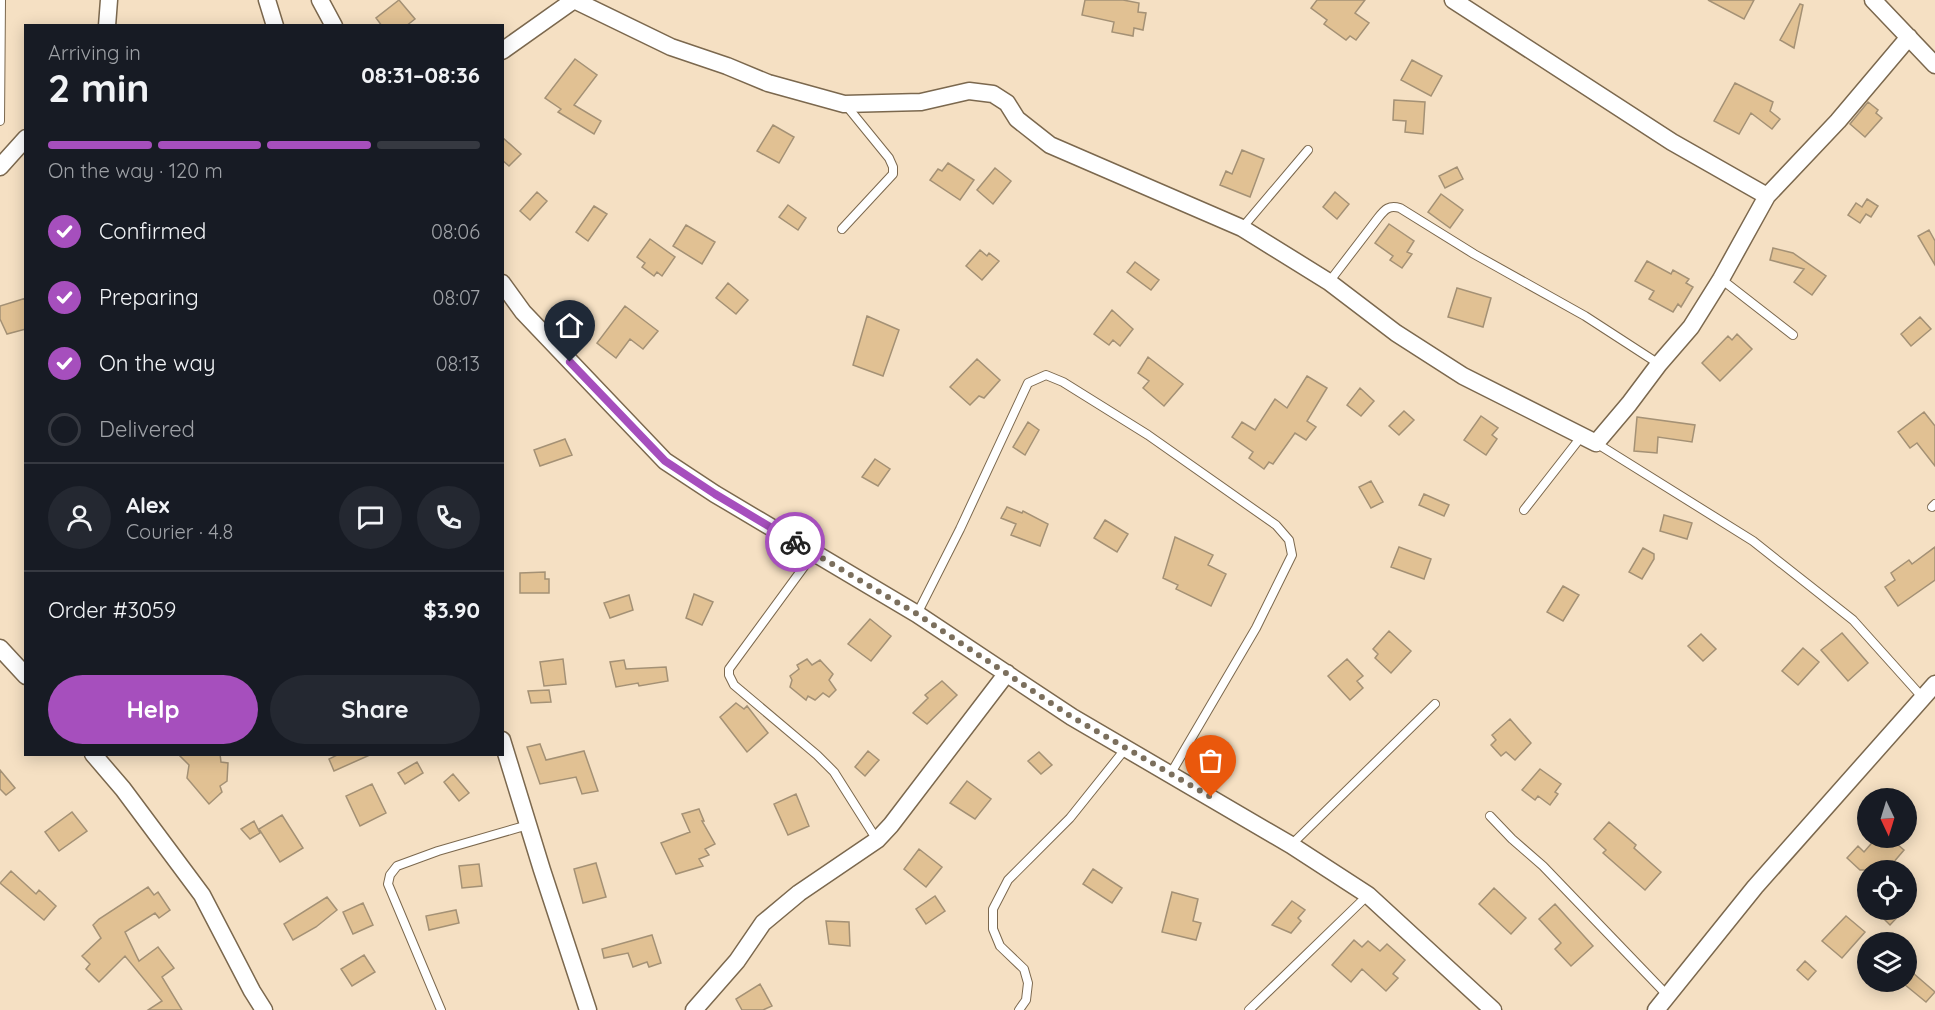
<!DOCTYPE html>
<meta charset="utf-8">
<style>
body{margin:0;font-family:Quicksand,sans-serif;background:#242831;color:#f1f3f6;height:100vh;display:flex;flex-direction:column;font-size:22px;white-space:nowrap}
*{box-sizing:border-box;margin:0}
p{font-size:20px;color:#9ea1a6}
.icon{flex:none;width:33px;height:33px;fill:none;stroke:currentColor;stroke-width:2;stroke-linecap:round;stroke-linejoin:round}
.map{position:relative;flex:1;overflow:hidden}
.panel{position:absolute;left:24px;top:24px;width:480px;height:732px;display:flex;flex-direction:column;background:#171b24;border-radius:0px;box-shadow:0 3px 15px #0003}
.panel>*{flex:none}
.needle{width:39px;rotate:176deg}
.tools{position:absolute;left:1857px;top:788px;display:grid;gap:12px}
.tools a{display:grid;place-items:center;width:60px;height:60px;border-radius:50%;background:#171b24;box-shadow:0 3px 15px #0003;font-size:30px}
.pin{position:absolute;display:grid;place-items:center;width:51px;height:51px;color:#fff;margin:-62px -26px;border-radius:50% 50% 50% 0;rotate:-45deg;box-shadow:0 0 6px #0007}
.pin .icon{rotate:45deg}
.courier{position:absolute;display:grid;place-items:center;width:60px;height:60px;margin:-30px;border:4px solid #a64fbd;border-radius:50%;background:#fff;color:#222;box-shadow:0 2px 8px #0007}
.summary em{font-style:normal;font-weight:700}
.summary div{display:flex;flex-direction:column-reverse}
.summary{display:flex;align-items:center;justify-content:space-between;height:102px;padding:0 24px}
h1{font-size:39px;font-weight:700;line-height:45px}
.bar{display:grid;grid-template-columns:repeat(4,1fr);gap:9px 6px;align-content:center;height:72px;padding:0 24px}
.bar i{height:8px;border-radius:4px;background:#363941}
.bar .current{background:#a64fbd}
.bar p{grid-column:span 4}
.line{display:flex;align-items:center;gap:15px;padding:0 24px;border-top:2px solid #363941}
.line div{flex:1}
.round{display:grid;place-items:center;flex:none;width:63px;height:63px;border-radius:32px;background:#242831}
ol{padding:0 24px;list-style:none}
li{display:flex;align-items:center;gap:18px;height:66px}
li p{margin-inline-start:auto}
li .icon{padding:6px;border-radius:50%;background:#a64fbd;color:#fff;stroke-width:4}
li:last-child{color:#9ea1a6}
li i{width:33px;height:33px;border:3px solid #363941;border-radius:50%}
.button{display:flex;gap:12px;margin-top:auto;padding:12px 24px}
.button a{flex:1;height:69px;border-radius:36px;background:#a64fbd;color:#fff;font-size:24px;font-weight:700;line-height:69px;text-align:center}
.button a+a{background:#242831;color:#f1f3f6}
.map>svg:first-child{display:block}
.building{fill:#e1c193;stroke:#a49175;stroke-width:1.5}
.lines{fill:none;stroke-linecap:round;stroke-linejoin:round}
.lane-casing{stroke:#7b684e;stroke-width:10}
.street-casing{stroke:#7b684e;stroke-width:19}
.lane{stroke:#fff;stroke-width:8}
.street{stroke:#fff;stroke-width:16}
.done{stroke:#7b6f5d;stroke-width:6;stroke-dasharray:0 10.8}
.route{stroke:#a64fbd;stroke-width:8}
</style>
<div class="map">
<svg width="1935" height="1010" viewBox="0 0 1935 1010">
<rect width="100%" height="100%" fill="#f5e0c3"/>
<path class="building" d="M399,0L415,19L406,26H382L376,18Z
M1085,0H1123L1139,3L1138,12L1146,13L1143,30L1134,28L1133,36L1112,32L1114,22L1082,15Z
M1317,0H1365L1355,13L1369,23L1356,40L1350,36L1346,40L1324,24L1327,20L1311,8Z
M1708,0H1754L1744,19Z
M1800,4L1803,5L1794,48L1780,40Z
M575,59L597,75L574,105L601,121L594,134L558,112L561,109L545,98Z
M1412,60L1442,76L1431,96L1401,80Z
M1735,83L1773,102L1770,111L1780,119L1772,129L1751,113L1739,134L1714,121Z
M1394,100L1425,102L1423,134L1405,132L1406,121L1393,120Z
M1868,102L1878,110L1876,113L1882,118L1865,137L1850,124Z
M773,125L794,137L779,163L757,151Z
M502,137L521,154L509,166L502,160Z
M1242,150L1264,159L1250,197L1220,185L1226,171L1232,174Z
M948,163L974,180L960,200L930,180L938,169L942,171Z
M1457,167L1463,179L1445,188L1439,176Z
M995,168L1011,181L993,204L977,190Z
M537,192L547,201L530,220L520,211Z
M1335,192L1349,204L1337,219L1323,207Z
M1441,194L1463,210L1450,228L1428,212Z
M1867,199L1878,206L1871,217L1866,214L1860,223L1848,215L1856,203L1862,207Z
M788,205L806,218L798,230L779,217Z
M594,206L607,214L588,241L576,232Z
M1389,224L1414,241L1407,252L1412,254L1402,268L1390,260L1393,256L1375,243Z
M686,225L715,242L702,264L673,246Z
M1929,230L1935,241V265L1918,236Z
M650,239L675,257L662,276L657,272L654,276L642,267L645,263L637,257Z
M1773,248L1793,253L1826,276L1812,295L1794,282L1804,269L1770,260Z
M980,250L987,256L989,253L999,261L982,280L966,266Z
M1647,261L1671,274L1673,270L1689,279L1686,283L1693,287L1681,307L1678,304L1673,312L1649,299L1654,291L1635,281Z
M1135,262L1159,280L1151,290L1127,272Z
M728,283L748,300L736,314L716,298Z
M1457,288L1491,298L1483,327L1448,317Z
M26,298V329L7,334L0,319V306Z
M625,306L658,331L643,349L630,339L616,358L597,343Z
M1112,310L1133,329L1120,346L1113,340L1109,345L1094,334Z
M867,316L899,330L883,376L853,365Z
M1920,317L1931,329L1911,346L1901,334Z
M1737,334L1752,349L1720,381L1702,363L1728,336L1732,340Z
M1148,357L1183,384L1164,406L1143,388L1149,381L1138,373Z
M977,359L1000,380L984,398L979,396L970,405L950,387Z
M1307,376L1327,388L1307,421L1316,427L1306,440L1295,433L1273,464L1269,462L1264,469L1249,458L1253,452L1232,437L1242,422L1255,430L1275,399L1287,408Z
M1360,388L1374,401L1361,416L1347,405Z
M1404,411L1414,420L1399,435L1389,426Z
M1924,412L1935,426V466L1917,443L1910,448L1898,432Z
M1481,416L1498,428L1492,435L1497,439L1486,455L1464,440Z
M1637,417L1695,425L1692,442L1658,437L1657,453L1634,451Z
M1028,422L1039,430L1025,455L1013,447Z
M565,439L572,455L540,466L534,450Z
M875,459L890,469L878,486L862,477Z
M1371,481L1383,502L1371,508L1359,487Z
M1424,494L1449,505L1444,516L1419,505Z
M1007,507L1022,513L1023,511L1048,524L1040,546L1011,535L1016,524L1001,518Z
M1664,515L1692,523L1687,539L1660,531Z
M1105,520L1128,534L1117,552L1094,538Z
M1175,537L1213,555L1208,565L1226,574L1211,606L1176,589L1178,585L1163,578Z
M1399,547L1431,559L1424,579L1391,567Z
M1935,547V580L1898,606L1885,587L1895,580L1891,573L1909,560L1912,564Z
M1643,548L1654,554V559L1642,579L1629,572Z
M545,572V579H549V593H520V573Z
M1563,586L1579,595L1563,621L1547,612Z
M694,594L713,602L702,625L686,618Z
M629,595L633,610L610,618L604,603Z
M870,619L891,636L871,661L848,644Z
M1389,631L1411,651L1391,673L1375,658L1378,654L1373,649Z
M1842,633L1868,663L1848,681L1821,650Z
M1701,634L1716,649L1703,661L1688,646Z
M1803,648L1819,662L1798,685L1782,671Z
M563,659L566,684L544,686L540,662Z
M807,659L812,665L820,660L833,674L829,680L836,690L829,697L823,693L815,700L808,696L806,700L790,687L792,680L790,676L799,669L797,665Z
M1347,659L1363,676L1357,681L1363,688L1350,700L1328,676Z
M624,660L626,669L666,667L668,681L639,686L638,683L616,687L610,662Z
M942,681L957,695L927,724L913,713L928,698L925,695Z
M549,690L551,702L531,703L528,691Z
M736,703L744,709L747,706L768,733L747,752L720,717Z
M1510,719L1531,743L1515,760L1506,752L1501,756L1491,745L1496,740L1492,735Z
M540,744L546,760L584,751L598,791L582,794L576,777L540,784L527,747Z
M868,751L879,760L865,776L855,767Z
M1039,752L1052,765L1041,774L1028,761Z
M178,754H220L221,762L228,763L227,781L220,786L222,792L209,804L187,778L189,765Z
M339,754H372L334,771L329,759Z
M417,762L423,773L405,784L398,773Z
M1540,769L1561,784L1555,792L1558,794L1550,805L1538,796L1535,800L1522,790Z
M0,770L15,788L6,795L0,789Z
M453,774L469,793L459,801L444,782Z
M967,781L991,799L975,819L950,803Z
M372,784L386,813L360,826L346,796Z
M796,794L809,826L788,835L774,804Z
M699,809L704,821H702L715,844L705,849L709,855L699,859L703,866L676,874L661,843L690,832L682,814Z
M72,812L87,831L59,851L45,832Z
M282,815L303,848L280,862L259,829Z
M254,821L260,833L250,839L241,829Z
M1609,822L1636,845L1634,848L1661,872L1645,890L1603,853L1606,850L1594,839Z
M1877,837H1889L1904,850L1887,870H1860L1847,858L1858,846L1864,852Z
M919,849L942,867L926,887L904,869Z
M596,863L606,897L583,903L574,869Z
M479,864L482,886L462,888L459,866Z
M1093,869L1122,888L1112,903L1083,884Z
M11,871L36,894L39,890L56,906L44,920L0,883Z
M148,887L154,895L158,892L170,910L159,918L155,913L125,932L139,961L158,947L174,968L162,977L182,1010H148L162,1001L125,956L99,982L86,969L90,964L82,956L101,938L93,925L99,919Z
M1494,888L1526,918L1511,934L1479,904Z
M1172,892L1198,899L1193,921L1201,923L1196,940L1162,932Z
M935,896L945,911L926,924L916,909Z
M327,897L337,910L316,927L293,940L284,924Z
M1292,901L1305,910L1298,918L1301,921L1291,933L1272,925Z
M363,903L373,925L353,934L343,912Z
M1555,904L1593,946L1571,966L1555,949L1561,943L1539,919Z
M1874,909H1905L1890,925Z
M456,910L459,923L429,930L426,916Z
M1846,916L1865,932L1842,958L1822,941Z
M826,921L849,922L850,946L829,944Z
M652,935L661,963L649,967L647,962L633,967L628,953L604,958L602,949Z
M1354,940L1362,947L1368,941L1380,951L1387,944L1405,960L1393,974L1398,978L1386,991L1362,969L1351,982L1332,965Z
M364,955L375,972L352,986L341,969Z
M1805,961L1816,971L1808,980L1797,970Z
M1913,973L1935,992L1926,1002L1904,984Z
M760,984L772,1006L763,1010H742L736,999Z"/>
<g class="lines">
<defs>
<path id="lane" d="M0,121L1,0
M1242,228L1308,150
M842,229L893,174V167L889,158L845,104
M1721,279L1793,335
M1329,282L1378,218C1385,209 1389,205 1400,208L1474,254L1585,316L1659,364
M1596,443L1753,541L1853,620L1923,698
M1932,507L1935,504
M1524,510L1581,437
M814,553L729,669V675L734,685L817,755L834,772L877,840
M917,614L960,529L1028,383L1046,375L1063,382L1148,435L1276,525L1289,540L1292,555L1256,628L1171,773
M1490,816L1512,839L1543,866L1668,996
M1291,845L1435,704
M441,1010L388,884L390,875L397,866L438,851L528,825
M1019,1010L1026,1000L1028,983L1024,969L1000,946L993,929V909L1008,880L1070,818L1126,748
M1249,1010L1368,895"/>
<path id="street" d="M267,0L275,26
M320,0L334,26
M574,0L671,47L727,66L768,83L844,104L921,102L969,91L993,94L1007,103L1017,119L1050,145L1242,228L1329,282L1396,333L1463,376L1596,443L1629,404L1659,364L1691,327L1721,279L1767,196L1838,121L1909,37
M1453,0L1672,142L1767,196
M1873,0L1935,65
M107,26L109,0
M502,51L574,0
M0,167L26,138
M502,283L523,312L665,461L715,494L917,614L1072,717L1291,845L1368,895L1493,1010
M0,648L26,676
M502,740L542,870L588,1010
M93,754L123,789L202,895L252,991L264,1010
M694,1010L737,961L763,923L799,893L877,840L891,825L1007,673
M1656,1010L1755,887L1935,684"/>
</defs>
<use href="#lane" class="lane-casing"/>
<use href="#street" class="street-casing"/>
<use href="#lane" class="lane"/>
<use href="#street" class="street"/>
</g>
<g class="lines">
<path class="done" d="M795,542L917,614L1072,717L1211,797"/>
<path class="route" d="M570,362L665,461L715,494L795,542"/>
</g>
</svg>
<div class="tools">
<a><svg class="needle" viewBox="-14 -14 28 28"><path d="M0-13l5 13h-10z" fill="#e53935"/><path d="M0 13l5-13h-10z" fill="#9ea1a6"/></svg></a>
<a><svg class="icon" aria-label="locate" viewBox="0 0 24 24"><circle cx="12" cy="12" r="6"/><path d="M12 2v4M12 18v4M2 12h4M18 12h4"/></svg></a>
<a><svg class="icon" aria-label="layers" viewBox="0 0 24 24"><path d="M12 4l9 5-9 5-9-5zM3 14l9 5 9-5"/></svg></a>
</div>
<div class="pin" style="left:1211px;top:797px;background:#ea580c"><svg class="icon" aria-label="bag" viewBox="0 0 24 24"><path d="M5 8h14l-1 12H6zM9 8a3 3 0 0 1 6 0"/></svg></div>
<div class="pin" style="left:570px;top:362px;background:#1f2937"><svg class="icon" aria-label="home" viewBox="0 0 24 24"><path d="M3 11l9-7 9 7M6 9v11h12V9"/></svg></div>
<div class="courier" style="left:795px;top:542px"><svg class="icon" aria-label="bike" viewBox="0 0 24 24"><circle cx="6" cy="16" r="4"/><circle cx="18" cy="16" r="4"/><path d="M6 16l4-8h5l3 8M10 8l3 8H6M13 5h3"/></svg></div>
<section class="panel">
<div class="summary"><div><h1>2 min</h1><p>Arriving in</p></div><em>08:31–08:36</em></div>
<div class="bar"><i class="current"></i><i class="current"></i><i class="current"></i><i></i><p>On the way · 120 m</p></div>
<ol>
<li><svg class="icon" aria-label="check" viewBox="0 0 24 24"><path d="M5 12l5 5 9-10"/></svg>Confirmed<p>08:06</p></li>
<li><svg class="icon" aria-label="check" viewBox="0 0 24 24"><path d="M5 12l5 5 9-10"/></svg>Preparing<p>08:07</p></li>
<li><svg class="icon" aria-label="check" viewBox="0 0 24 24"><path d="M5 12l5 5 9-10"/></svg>On the way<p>08:13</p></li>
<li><i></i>Delivered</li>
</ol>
<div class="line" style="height:108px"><a class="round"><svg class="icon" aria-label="person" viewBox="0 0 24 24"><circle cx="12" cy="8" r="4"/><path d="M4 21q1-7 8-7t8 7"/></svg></a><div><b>Alex</b><p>Courier · 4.8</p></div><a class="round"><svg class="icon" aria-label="chat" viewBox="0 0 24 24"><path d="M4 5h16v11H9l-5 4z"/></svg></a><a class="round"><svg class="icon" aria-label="phone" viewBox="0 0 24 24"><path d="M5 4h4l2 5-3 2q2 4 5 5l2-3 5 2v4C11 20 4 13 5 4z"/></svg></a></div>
<div class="line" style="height:78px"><div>Order #3059</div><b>$3.90</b></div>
<div class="button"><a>Help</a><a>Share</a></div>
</section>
</div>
